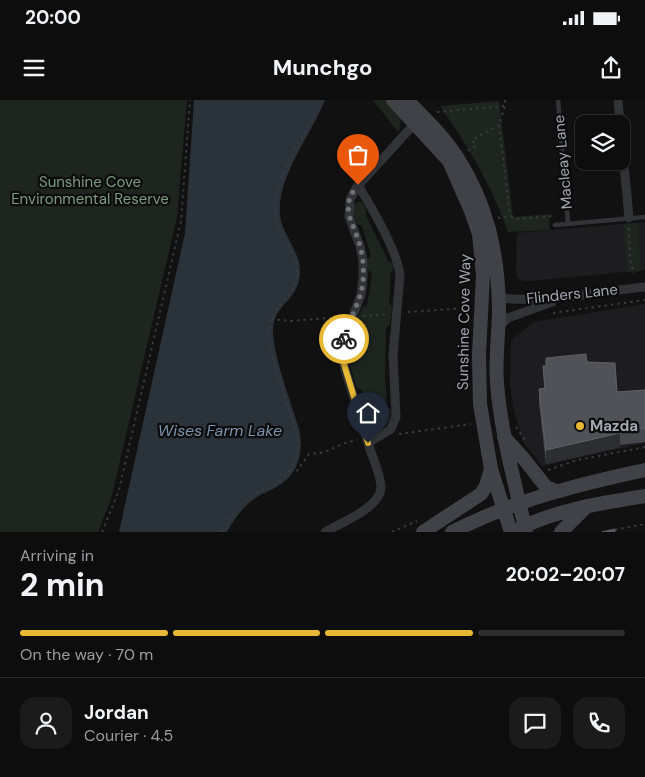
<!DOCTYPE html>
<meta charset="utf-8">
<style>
body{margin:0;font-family:"DM Sans",sans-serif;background:#1b1b1c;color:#f1f3f6;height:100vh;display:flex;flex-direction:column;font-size:19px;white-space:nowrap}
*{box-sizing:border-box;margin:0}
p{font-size:16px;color:#9a9c9e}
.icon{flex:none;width:28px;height:28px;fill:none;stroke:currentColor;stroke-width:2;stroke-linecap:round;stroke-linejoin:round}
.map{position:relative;height:432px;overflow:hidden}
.drawer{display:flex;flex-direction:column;background:#0d0d0e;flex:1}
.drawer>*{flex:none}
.tools{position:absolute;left:575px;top:15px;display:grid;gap:10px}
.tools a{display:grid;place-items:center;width:55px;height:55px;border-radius:10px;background:#0d0d0e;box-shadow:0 1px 4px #0004,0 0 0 1px #2d2d2e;font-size:25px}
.pin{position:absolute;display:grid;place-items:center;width:42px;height:42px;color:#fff;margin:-51px -21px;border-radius:50% 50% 50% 0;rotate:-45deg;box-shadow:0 0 5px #0007}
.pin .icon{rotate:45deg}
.courier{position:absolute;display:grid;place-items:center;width:50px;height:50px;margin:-25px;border:4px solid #e7b834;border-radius:50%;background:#fff;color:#222;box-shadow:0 1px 6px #0007}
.headline em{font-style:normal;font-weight:700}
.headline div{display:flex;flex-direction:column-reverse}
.headline{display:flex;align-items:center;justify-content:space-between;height:85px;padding:0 20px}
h1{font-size:32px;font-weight:700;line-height:38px}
.bar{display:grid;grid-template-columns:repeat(4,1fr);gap:8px 5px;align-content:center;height:60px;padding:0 20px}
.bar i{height:6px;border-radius:4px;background:#2d2d2e}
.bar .active{background:#e7b834}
.bar p{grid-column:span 4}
.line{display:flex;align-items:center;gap:12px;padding:0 20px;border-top:1px solid #2d2d2e}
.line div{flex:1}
.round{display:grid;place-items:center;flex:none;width:52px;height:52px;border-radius:15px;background:#1b1b1c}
.status{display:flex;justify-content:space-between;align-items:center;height:35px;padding:0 25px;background:#0d0d0e;direction:ltr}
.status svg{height:14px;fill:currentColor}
header{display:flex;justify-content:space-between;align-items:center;height:65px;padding:0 20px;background:#0d0d0e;font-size:22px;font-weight:700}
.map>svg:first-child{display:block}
.built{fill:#1d1d1f}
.green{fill:#1e251f}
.water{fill:#2b333a}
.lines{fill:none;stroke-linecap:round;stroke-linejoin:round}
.path{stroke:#383a3e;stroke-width:2;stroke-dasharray:2.5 4;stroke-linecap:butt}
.lane{stroke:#323337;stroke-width:4.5}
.street{stroke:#323337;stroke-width:9}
.secondary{stroke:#404247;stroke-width:14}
.wall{fill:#47484d}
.shaded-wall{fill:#2d2e31}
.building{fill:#515258;stroke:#5e6066}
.done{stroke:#70727a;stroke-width:5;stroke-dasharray:0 9}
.route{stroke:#e7b834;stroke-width:6}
.poi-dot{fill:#e7b834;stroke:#0c0c0d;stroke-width:2}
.labels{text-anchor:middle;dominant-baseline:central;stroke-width:4.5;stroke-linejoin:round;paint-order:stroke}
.street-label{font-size:15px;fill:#a3a7b2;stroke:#0c0c0d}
.park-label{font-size:15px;fill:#7b9d7f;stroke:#0c0c0d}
.poi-label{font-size:15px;font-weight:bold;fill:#a3a7b2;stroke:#0c0c0d;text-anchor:start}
.water-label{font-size:16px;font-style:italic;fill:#7b92ac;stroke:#0c0c0d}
</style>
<div class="status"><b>20:00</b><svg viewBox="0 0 49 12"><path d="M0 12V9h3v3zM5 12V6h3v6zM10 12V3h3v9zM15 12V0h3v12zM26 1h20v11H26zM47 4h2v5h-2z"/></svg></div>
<header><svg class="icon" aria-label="menu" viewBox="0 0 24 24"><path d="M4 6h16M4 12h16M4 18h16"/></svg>Munchgo<svg class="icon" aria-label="share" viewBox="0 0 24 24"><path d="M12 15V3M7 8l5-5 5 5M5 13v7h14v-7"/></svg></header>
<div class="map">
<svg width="645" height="432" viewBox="0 0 645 432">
<rect width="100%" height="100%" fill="#111112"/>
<path class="built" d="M645,122V170L532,181H524L518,179L516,175L517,133Z
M645,204V343L542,366L523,342L514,311L510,284L511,241L533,222Z"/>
<path class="green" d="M0,0H187L177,117L111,399L98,432H0Z
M373,0H388L401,18L400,29L398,32Z
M499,1L513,117L549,114L550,130L508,132C492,86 468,46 440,6Z
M359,101C365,104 367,110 366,116L389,162L393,164L394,168L391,172L389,203L392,207L390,224L386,228L385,275L387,306L391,310C392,321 388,325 379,331L371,328L368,324L370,320L362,291L357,288L350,266L353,262L351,247L355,231L353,227L363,207L367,206L372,174L368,170L367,160L371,156L362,126L357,124L354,116V105Z
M637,123L641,171L627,172L624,124Z"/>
<path class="water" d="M194,0H325C311,35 276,78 280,116C283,136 301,152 300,173C298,199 280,201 274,222C268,244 292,305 299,329C304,350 299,372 281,384C273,390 262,393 254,399C242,408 234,419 227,432H119L185,133Z"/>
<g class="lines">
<path class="path" d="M505,0V6L499,25L510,116
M437,12L505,6
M468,51L476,46L472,40L499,25
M498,118L510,116L516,119L555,116
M629,128L630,159L634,174
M408,212L468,208
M553,213L645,200
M363,216L388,214
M271,219L291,221L343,217
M516,327L525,340
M399,334L471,324
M291,369L296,372L309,354L325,352L345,343L357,340
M548,370L577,360L645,347
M102,432L119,390L181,121L190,0
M223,432C229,418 239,403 252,395C258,391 267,389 273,385C293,374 301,353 296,331C289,307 263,243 270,221C276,203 294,197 297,176C299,154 278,137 276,116C271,73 307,38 321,0
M392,432L417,421
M602,432L645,424"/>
<path class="lane" d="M558,0L568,123
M555,125L645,117"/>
<path class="street" d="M618,0L620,24
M621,32L629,118
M358,85C372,108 397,150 400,175L393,255L396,317L391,329L368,343L344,266L343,254L344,239L361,195L363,177V160L360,146L349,117L350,100L356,88L417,21
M499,198C548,203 596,192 645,187
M498,228L508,218L552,202
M325,432C340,423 380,408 381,388C381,374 372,357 368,343"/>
<path class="secondary" d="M393,0L449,61L471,111L479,134L483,175L479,254L480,304L491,369L511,432
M407,0C424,18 443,35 457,57C487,104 498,152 499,208C499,233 495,258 497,283C501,334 515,383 526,432
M504,337L524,359L546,387L556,391
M516,430C556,410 601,403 645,396
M423,432L481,394L486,386L491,369
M452,432C513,401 578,384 645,370
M561,432L587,406"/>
</g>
<path class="wall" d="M546,258L587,262L617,292L645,290V342L620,345V347L546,364L539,303V289L544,288L543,266H546Z"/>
<path class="shaded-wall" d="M620,333V347L546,364V350Z"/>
<path class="building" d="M586,254L587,262L615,263L617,292L645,290V328L620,331V333L546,350L539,289L545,288L543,266H546V258Z
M615,429V432H602Z"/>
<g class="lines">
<path class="done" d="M344,239C349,219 361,202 363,181C364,169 363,157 360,146C354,122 338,108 358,85"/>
<path class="route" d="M344,239L343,261L368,343"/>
</g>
<circle class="poi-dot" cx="580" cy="326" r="5"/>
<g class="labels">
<g class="street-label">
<text transform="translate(563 62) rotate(-95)">Macleay Lane</text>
<text transform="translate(572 194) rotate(-6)">Flinders Lane</text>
<text transform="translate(464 222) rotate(-89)">Sunshine Cove Way</text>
</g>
<g class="park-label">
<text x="90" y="82">Sunshine Cove<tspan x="90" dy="17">Environmental Reserve</tspan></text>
</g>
<g class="poi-label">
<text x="590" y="326">Mazda</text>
</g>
<g class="water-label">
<text x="220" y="330">Wises Farm Lake</text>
</g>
</g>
</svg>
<div class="tools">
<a><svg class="icon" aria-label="layers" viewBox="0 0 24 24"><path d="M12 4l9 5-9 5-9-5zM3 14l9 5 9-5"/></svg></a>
</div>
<div class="pin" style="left:358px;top:85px;background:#ea580c"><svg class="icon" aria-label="bag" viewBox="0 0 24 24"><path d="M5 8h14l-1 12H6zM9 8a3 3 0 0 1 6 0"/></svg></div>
<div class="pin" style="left:368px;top:343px;background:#1f2937"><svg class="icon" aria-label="home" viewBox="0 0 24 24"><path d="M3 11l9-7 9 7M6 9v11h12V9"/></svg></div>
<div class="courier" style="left:344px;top:239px"><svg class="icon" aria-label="bike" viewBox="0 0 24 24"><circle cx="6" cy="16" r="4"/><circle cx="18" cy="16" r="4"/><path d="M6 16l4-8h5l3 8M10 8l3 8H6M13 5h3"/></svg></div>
</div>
<section class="drawer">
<div class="headline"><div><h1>2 min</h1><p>Arriving in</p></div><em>20:02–20:07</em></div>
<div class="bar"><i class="active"></i><i class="active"></i><i class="active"></i><i></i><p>On the way · 70 m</p></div>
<div class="line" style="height:90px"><a class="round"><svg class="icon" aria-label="person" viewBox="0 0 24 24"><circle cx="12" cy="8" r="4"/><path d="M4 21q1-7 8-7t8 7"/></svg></a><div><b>Jordan</b><p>Courier · 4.5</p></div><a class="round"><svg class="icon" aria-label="chat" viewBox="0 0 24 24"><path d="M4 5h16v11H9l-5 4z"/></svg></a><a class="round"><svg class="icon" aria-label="phone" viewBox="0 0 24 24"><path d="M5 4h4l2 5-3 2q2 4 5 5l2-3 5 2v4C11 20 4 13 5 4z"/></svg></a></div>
</section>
